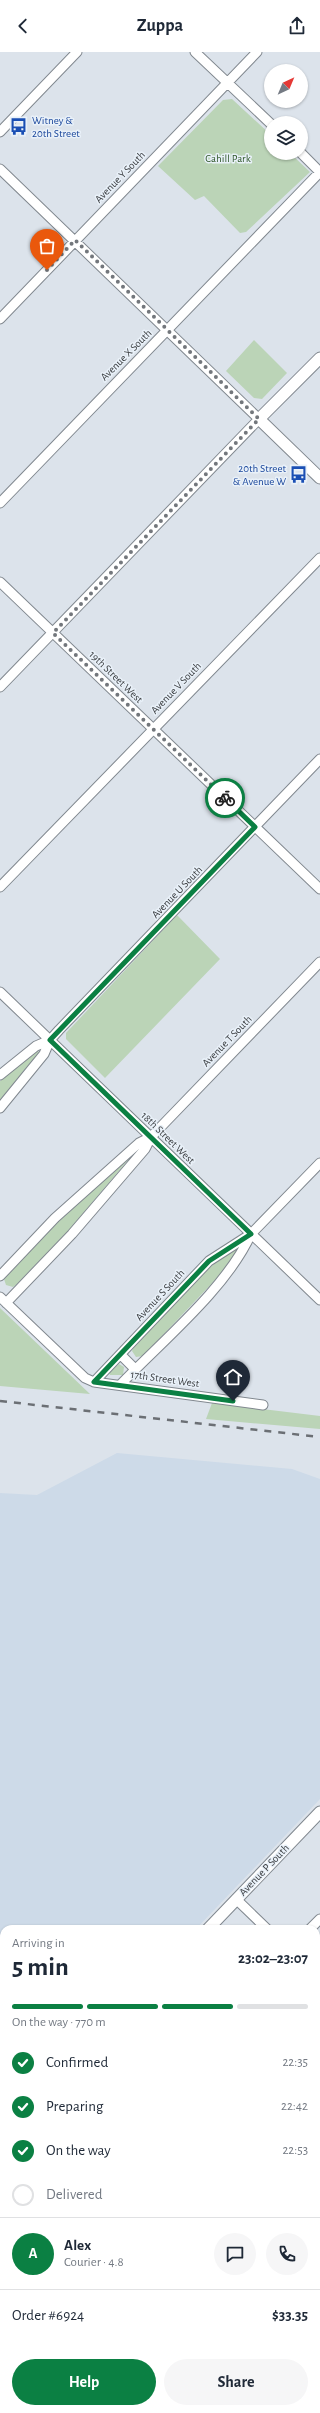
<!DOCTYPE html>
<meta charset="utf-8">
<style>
body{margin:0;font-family:"Alegreya Sans",sans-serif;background:#f6f6f7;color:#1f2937;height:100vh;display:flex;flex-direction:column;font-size:15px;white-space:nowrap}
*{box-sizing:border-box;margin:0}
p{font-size:13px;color:#747a83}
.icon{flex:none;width:22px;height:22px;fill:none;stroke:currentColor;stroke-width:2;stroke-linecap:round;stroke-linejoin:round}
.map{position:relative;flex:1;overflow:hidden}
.details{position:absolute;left:0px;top:1873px;width:320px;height:488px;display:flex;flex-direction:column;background:#fff;border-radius:12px 12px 0 0;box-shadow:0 1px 3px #0004}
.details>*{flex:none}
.needle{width:26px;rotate:44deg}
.buttons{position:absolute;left:264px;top:12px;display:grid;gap:8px}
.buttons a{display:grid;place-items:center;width:44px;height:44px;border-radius:50%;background:#fff;box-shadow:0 1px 3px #0004;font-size:20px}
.pin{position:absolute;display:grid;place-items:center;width:34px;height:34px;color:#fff;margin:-41px -17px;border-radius:50% 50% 50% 0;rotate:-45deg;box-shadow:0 0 4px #0007}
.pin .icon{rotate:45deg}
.courier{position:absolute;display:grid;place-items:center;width:40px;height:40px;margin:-20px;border:3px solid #0b8043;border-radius:50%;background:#fff;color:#222;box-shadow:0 1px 5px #0007}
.overview em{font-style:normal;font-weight:700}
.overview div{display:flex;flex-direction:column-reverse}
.overview{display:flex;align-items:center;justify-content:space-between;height:68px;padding:0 12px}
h1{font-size:26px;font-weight:700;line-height:30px}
.bar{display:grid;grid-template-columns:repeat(4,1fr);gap:6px 4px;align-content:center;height:48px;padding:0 12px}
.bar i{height:5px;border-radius:3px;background:#e0e1e3}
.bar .on{background:#0b8043}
.bar p{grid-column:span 4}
.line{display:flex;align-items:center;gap:10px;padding:0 12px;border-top:1px solid #e0e1e3}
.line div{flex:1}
.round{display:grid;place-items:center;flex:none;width:42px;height:42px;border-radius:21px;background:#f6f6f7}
ol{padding:0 12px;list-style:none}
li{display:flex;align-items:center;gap:12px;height:44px}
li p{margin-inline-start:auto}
li .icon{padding:4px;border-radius:50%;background:#0b8043;color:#fff;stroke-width:4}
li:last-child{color:#747a83}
li i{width:22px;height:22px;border:2px solid #e0e1e3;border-radius:50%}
.primary-button{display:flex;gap:8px;margin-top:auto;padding:8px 12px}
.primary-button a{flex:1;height:46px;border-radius:24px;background:#0b8043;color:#fff;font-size:16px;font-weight:700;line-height:46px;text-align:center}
.primary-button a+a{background:#f6f6f7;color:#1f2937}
header{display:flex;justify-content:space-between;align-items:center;height:52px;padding:0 12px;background:#fff;font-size:18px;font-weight:700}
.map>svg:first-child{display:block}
.built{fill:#cddae8}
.green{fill:#bbd4b7}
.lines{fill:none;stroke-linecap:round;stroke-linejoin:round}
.minor-casing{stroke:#81888f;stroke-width:11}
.major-casing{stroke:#81888f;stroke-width:13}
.minor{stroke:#fff;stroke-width:9}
.major{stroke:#fff;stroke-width:11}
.rail{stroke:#6b6f74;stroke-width:2.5;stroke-dasharray:7 7;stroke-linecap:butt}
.done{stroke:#73777c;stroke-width:4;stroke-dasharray:0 7.2}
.route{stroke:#0b8043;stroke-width:5}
.labels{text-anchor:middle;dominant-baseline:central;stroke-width:3;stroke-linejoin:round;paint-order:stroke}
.transit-label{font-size:11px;fill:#164399;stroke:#e9f1f9;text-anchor:start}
.park-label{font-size:11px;fill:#2f572a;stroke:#e9f1f9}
.street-label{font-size:11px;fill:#3a3d40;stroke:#e9f1f9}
</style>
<header><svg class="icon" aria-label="back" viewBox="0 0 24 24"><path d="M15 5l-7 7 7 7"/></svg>Zuppa<svg class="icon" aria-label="share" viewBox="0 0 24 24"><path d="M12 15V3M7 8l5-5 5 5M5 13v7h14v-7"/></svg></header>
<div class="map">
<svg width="320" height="2361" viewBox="0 0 320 2361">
<rect width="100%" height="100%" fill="#dce3eb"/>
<path class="built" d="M117,1401L292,1417L320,1427V1747L196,1877H4V2012L0,2008V1441L37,1443Z"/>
<path class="green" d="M232,47L271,83V101H290L310,120L246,180L240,181L204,144L195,148L158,114L223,48Z
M254,288L287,321L262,347L254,346L226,319Z
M177,863L220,907L105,1026L66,987V981Z
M37,998L39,1000L0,1048V1029Z
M140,1094L69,1178L17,1232L13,1235L6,1233L4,1227L6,1223L59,1169Z
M235,1196L238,1198L218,1225L143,1304L136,1305L132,1299L134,1295L209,1216Z
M0,1256L90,1342L0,1334Z
M119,1312L124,1315L123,1323H110L109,1320Z
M212,1351L320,1364V1377L206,1367Z"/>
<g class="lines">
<defs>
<path id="minor" d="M195,0L271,72
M0,80L77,0
M301,101L320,120
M0,117L259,367L0,635
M0,267L257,0
M0,451L320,120
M0,530L320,837
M0,835L320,506
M0,940L320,1248
M0,1023L36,994L50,988
M0,1056L44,1002L50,988L59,978L320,707
M0,1224L55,1166L139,1091L151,1085
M0,1245L85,1326L94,1330L263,1353
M6,1251L72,1182L145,1097L151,1085L320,910
M121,1303L135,1317
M94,1330L209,1209L251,1182L320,1111
M120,1333C162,1289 226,1237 251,1182
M236,1847L267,1877
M310,1877L320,1867
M316,1924L320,1928
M0,2017L4,2021
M316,2050L320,2046
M316,2159L320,2163
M0,2196L4,2192
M316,2232L320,2228
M0,2341L4,2345
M17,2357L21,2361
M273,2357L277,2361
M190,2361L194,2357"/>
<path id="major" d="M320,306L259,367L320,426
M208,1877L320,1760
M0,2092L4,2088"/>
</defs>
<use href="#minor" class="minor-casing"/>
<use href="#major" class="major-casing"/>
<use href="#minor" class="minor"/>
<use href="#major" class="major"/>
<path class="rail" d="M0,1349L320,1385"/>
</g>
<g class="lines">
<path class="done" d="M47,218L75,188L259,367L53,581L225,746"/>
<path class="route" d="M225,746L255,775L50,988L251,1182L209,1209L94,1330L233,1349"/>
</g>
<defs>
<symbol id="bus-bare" viewBox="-9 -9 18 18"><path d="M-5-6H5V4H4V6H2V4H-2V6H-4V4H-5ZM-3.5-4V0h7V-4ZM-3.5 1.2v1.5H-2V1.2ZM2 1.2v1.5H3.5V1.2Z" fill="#1a4fb4" stroke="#e9f1f9" stroke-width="2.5" paint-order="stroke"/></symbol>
</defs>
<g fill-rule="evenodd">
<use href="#bus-bare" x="6" y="62" width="25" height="25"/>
<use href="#bus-bare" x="286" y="410" width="25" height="25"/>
</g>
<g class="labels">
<g class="transit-label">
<text x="32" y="68">Witney &amp;<tspan x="32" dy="13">20th Street</tspan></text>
<text x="286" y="416" text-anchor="end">20th Street<tspan x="286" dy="13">&amp; Avenue W</tspan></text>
</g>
<g class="park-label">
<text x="228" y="106">Cahill Park</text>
</g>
<g class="street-label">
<text transform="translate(120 125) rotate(-46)">Avenue Y South</text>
<text transform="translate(126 303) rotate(-45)">Avenue X South</text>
<text transform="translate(116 625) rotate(44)">19th Street West</text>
<text transform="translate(176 636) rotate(-46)">Avenue V South</text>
<text transform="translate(177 840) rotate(-46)">Avenue U South</text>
<text transform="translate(227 989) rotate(-46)">Avenue T South</text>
<text transform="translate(168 1086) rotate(44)">18th Street West</text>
<text transform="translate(160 1243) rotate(-47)">Avenue S South</text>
<text transform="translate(165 1327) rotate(8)">17th Street West</text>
<text transform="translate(264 1818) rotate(-46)">Avenue P South</text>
</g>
</g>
</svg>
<div class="buttons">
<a><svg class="needle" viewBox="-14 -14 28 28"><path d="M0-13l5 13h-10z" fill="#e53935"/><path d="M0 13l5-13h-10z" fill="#747a83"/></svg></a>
<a><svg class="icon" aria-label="layers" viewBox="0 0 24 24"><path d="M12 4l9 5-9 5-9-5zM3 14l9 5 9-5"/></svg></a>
</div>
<div class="pin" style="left:47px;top:218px;background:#ea580c"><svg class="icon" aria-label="bag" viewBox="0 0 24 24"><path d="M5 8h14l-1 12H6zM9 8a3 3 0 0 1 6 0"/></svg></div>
<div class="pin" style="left:233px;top:1349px;background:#1f2937"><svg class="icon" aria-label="home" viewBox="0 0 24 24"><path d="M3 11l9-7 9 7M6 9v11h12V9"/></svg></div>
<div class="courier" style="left:225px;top:746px"><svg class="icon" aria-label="bike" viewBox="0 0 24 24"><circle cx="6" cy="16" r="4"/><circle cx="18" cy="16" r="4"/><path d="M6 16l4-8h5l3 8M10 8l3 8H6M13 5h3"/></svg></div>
<section class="details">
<div class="overview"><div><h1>5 min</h1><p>Arriving in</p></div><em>23:02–23:07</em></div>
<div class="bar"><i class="on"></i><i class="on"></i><i class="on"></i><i></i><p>On the way · 770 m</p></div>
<ol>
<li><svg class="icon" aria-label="check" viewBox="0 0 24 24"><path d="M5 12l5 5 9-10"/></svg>Confirmed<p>22:35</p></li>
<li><svg class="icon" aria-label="check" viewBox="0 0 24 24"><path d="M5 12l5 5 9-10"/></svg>Preparing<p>22:42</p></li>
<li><svg class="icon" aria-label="check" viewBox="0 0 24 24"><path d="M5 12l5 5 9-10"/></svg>On the way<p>22:53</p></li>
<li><i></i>Delivered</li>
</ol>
<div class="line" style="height:72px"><b class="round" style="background:#0b8043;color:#fff">A</b><div><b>Alex</b><p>Courier · 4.8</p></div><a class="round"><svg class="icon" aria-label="chat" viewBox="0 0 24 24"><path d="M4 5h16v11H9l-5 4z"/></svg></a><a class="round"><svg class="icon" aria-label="phone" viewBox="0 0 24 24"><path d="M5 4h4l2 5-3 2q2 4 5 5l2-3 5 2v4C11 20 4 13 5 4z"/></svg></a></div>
<div class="line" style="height:52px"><div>Order #6924</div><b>$33.35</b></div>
<div class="primary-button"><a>Help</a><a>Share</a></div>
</section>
</div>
